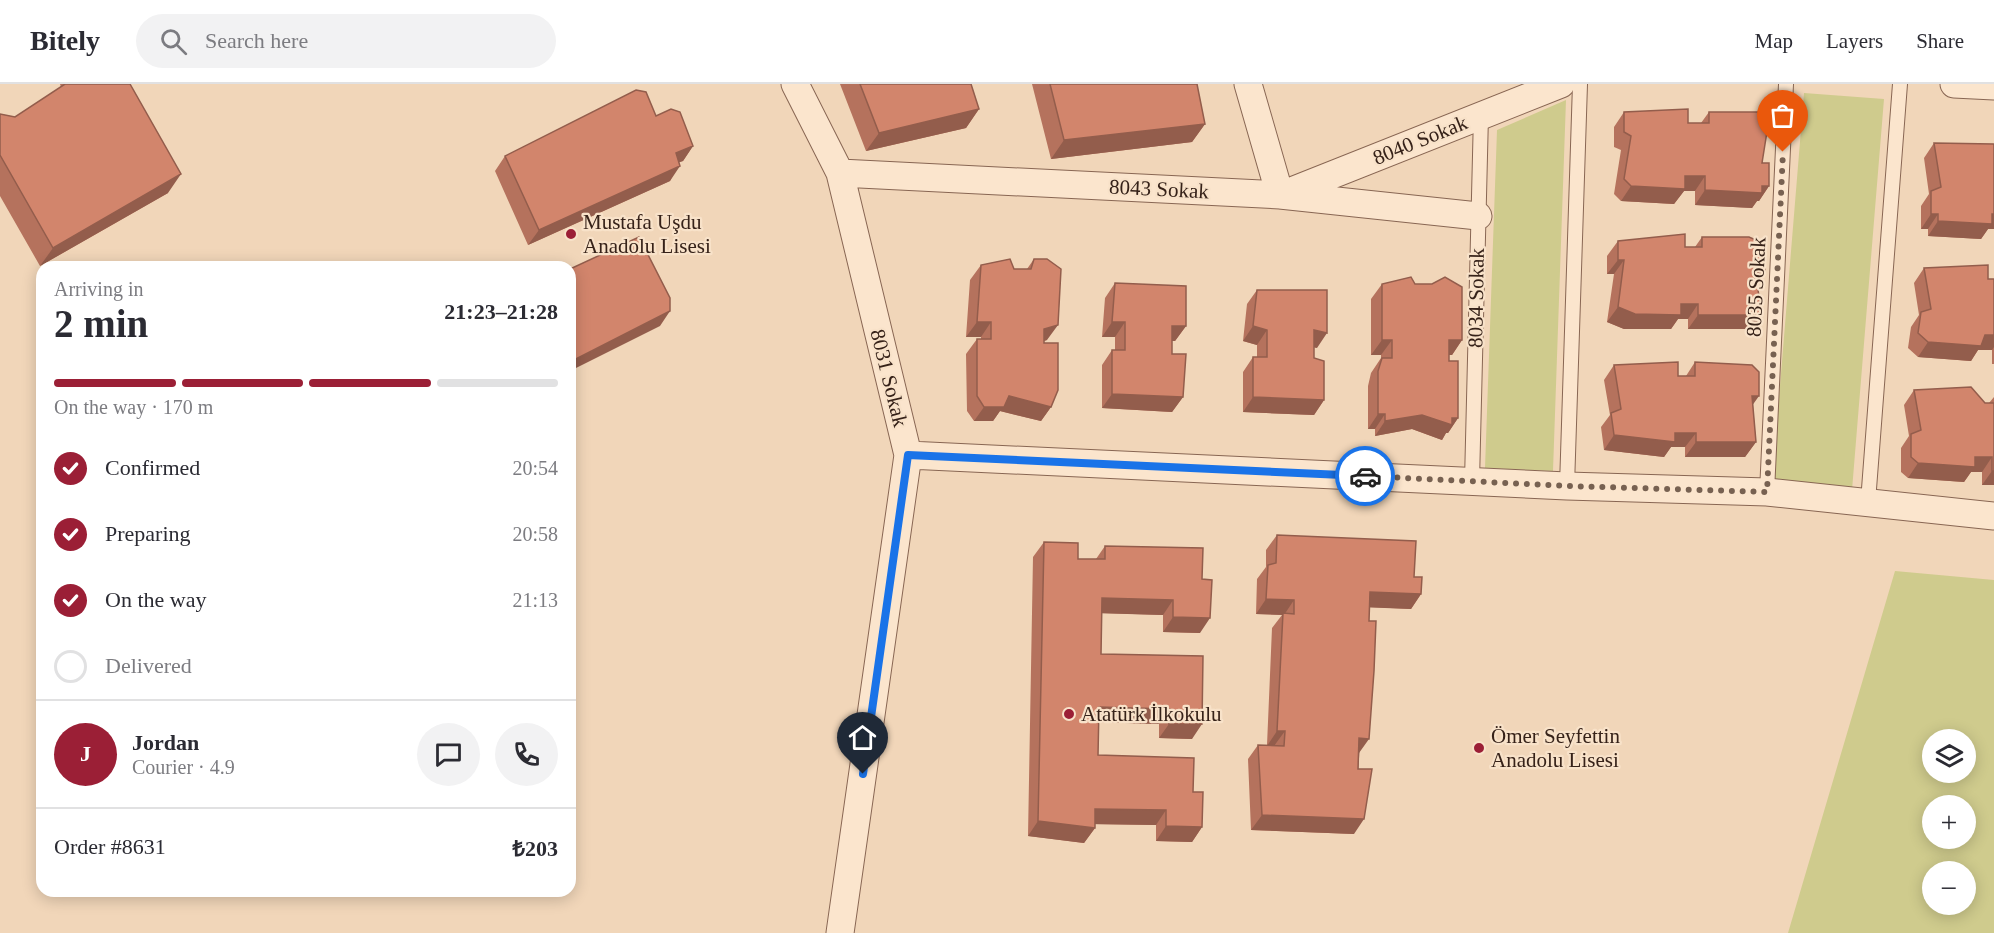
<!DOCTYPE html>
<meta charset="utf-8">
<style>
body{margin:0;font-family:"Times New Roman",serif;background:#f2f2f3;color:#2b2b33;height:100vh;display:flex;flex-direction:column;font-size:22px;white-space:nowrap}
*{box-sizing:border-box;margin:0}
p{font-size:20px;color:#7c7c81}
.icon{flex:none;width:33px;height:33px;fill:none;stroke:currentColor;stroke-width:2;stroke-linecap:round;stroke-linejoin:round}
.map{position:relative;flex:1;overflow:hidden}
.drawer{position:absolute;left:36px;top:177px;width:540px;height:636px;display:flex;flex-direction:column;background:#fff;border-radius:18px;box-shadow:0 3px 15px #0003}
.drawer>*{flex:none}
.fabs{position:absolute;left:1922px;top:645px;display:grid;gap:12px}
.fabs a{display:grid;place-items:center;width:54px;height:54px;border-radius:50%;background:#fff;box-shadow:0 3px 15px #0003;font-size:30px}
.pin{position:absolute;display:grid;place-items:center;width:51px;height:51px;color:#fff;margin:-62px -26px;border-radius:50% 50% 50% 0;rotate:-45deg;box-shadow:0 0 6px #0007}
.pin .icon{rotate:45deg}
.courier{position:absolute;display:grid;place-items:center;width:60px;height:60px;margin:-30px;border:4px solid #1a73e8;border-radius:50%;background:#fff;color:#222;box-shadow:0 2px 8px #0007}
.head em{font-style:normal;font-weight:800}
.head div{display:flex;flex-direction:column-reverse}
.head{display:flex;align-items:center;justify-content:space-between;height:102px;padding:0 18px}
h1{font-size:39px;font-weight:800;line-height:45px}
.bar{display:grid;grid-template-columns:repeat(4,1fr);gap:9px 6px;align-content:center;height:72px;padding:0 18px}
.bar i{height:8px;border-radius:4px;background:#e1e1e2}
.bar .selected{background:#9b1f36}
.bar p{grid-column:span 4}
.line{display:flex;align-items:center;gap:15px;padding:0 18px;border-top:2px solid #e1e1e2}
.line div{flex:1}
.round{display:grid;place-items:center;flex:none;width:63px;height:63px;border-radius:32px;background:#f2f2f3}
ol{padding:0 18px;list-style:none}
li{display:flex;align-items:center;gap:18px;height:66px}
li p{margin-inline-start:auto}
li .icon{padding:6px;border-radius:50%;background:#9b1f36;color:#fff;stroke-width:4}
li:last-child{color:#7c7c81}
li i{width:33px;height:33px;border:3px solid #e1e1e2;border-radius:50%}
header{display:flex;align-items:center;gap:36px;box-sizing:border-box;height:84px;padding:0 30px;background:#fff;border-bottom:2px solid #e1e1e2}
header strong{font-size:28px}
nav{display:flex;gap:33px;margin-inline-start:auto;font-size:21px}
.search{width:420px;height:54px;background:#f2f2f3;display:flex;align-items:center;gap:15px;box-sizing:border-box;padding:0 21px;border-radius:33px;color:#7c7c81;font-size:22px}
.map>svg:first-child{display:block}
.green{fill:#cfcb8d;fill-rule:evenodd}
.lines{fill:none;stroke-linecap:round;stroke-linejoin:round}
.lane-casing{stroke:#886653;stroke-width:16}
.street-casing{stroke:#886653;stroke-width:29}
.lane{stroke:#fbe5cd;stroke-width:14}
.street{stroke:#fbe5cd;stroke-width:27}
.wall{fill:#b5725d}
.shaded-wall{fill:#935d4c}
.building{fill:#d2856c;stroke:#935d4c;stroke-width:1.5}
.done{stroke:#776151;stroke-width:6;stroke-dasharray:0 10.8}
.route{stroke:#1a73e8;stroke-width:8}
.poi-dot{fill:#9b1f36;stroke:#f8e2c9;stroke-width:2}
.labels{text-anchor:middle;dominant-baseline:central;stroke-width:4.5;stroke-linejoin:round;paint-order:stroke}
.street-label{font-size:21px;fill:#362219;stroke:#f8e2c9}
.poi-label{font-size:21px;fill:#362219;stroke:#f8e2c9;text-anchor:start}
</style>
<header>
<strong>Bitely</strong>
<div class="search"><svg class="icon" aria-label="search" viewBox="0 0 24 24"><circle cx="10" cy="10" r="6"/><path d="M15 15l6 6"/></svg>Search here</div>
<nav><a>Map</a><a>Layers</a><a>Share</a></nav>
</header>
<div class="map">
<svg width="1994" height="849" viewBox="0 0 1994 849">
<rect width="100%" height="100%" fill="#f1d6b9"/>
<path class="green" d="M1804,9L1884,15L1852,406L1772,399Z
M1566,16L1553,387L1485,384L1497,46Z
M1895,487L1994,496V849H1788ZM1932,656H1965V688H1932ZM1932,722H1965V754H1932ZM1932,788H1965V820H1932Z"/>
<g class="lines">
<defs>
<path id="lane" d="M1472,397L1481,31
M1567,402L1580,0
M1767,408L1786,0
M1868,418L1900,0"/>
<path id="street" d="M795,0L840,89L908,371L840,849
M1248,0L1280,111
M1954,0L1994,2
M840,89L1280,111L1478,132
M1284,110L1561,0
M908,371L1567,402L1767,408L1994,432"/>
</defs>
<use href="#lane" class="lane-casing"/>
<use href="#street" class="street-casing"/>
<use href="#lane" class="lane"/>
<use href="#street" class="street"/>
</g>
<path class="wall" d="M60,0H130L168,109L40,182L0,112V30L15,33L61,3Z
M840,0H971L979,25L966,44L866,67Z
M1032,0H1197L1205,40L1192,58L1051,75Z
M1624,28L1688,39H1701L1709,28L1762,79L1769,102L1759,117H1757L1752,124L1695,121V107H1684L1674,120L1621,117L1614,110L1621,66L1614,63V43Z
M656,32L693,62L683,77L679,78L670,97L528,161L495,87L505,72Z
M1934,59L1994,145H1988L1981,155L1928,152V145H1921V122L1929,110L1924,74Z
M1702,153L1757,199L1762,231L1752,245H1688V235H1678L1671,245H1624L1607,238L1614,190H1607V172L1618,157L1685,163H1695Z
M1034,175L1047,256L1044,257L1051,323L1041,337L1000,327L993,337H974L967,327L966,270L977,255H981V253H966L970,196L981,181L1014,185H1027Z
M1924,184L1988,195H1994V280H1992V266H1978L1971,277L1918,273L1908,264L1911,243L1919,231L1914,199Z
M1115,199L1186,242L1175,257H1172V270L1183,313L1172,328L1102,324V281L1112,266H1115V253H1102L1105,214Z
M1382,200H1415L1462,256L1452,271H1449V277L1458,334L1448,349H1446L1442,356L1412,345L1375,352V345H1368V302L1371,289L1381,274V271H1371V215Z
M1257,206L1317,264L1314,263V274L1324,316L1314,331L1243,328V288L1253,273H1257V261L1243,257L1247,220Z
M1695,278L1753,321L1756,358L1745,373H1685V363H1671L1664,373L1604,366L1601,343L1610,331L1604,296L1614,281L1678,292H1686Z
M1914,306L1985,319H1989L1994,313V401H1982V388H1971L1964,398L1908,394L1901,388V364L1909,352L1904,321Z
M1277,451L1414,493L1421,510L1411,525L1369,523L1354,750L1251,746L1248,675L1258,661H1267L1272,544L1282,531L1256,530L1257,495L1266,483V466Z
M1044,458L1078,475H1096L1105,462L1203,464L1200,549L1163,548V531L1102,529L1101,570L1203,572L1192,655L1159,654V640L1099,638L1098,671L1193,708L1202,743L1192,758L1156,757V741L1095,740V744L1084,759L1028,752L1033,473Z"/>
<path class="shaded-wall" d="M979,25L966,44L866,67L879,49Z
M1205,40L1192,58L1051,75L1064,56Z
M693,62L683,77L666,83L676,69Z
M680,82L670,97L528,161L539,146Z
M181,90L168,109L40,182L53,164Z
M1685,92H1705L1695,107H1684L1674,120L1621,117L1631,102Z
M1762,102H1769L1759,117H1757L1752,124L1695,121L1705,106Z
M1931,130H1938L1928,145H1921Z
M1992,130H1994V145H1988L1981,155L1928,152L1938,137Z
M1618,176H1624L1614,190H1607Z
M1755,187H1765L1755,202Z
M1681,220H1698L1688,235H1678L1671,245H1624L1607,238L1618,223Z
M670,227L660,242L570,287V278Z
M1698,231H1762L1752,245H1688Z
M977,238H991L981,253H966Z
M1112,238H1125L1115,253H1102Z
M1058,241L1047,256L1034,260L1044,245Z
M1172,242H1186L1175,257H1162Z
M1253,242L1267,246L1257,261L1243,257Z
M1314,246L1327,249L1317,264L1303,261Z
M1985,251H1994V263L1992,266H1978L1971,277L1918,273L1928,258Z
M1382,256H1392L1381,271H1371Z
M1449,256H1462L1452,271H1439Z
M1112,310L1183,313L1172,328L1102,324Z
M1009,312L1051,323L1041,337L1000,327L993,337H974L984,323Z
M1752,312H1759L1749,326Z
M1253,313L1324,316L1314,331L1243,328Z
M1378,330H1385L1375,345H1368Z
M1422,331L1458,334L1448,349H1446L1442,356L1412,345L1375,352L1385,337Z
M1675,349H1696L1685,363H1671L1664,373L1604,366L1614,351Z
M1696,358H1756L1745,373H1685Z
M1975,373H1992L1982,388H1971L1964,398L1908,394L1918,379Z
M1992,387H1994V401H1982Z
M1370,508L1421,510L1411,525L1359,523Z
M1102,514L1173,516L1163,531L1092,529Z
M1266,515L1294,516L1284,531L1256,530Z
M1173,533L1210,534L1200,549L1163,548Z
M1099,623L1170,625L1159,640L1089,638Z
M1169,640H1202L1192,655L1159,654Z
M1277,647H1285L1274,662H1267Z
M1359,654L1369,655L1359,669Z
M1095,725L1166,726L1156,741L1085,740Z
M1262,731L1364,735L1354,750L1251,746Z
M1038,737L1095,744L1084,759L1028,752Z
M1166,742L1202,743L1192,758L1156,757Z"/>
<path class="building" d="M65,0H130L181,90L53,164L0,71V30L15,33Z
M860,0H971L979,25L879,49Z
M1050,0H1197L1205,40L1064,56Z
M636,6L646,8L656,32L671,25L680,28L693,62L676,69L680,82L539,146L505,72Z
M1688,25V39H1709V28H1762L1769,35L1762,79H1769V102H1762V109L1705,106V92H1685V105L1631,102L1624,95L1631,52L1624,48V28Z
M1934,59L1994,60V130H1992V140L1938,137V130H1931V107L1941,103Z
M1685,150V163H1702V153H1749L1765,160V187H1755L1762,231H1698V220H1681V231L1635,230L1618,223L1624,176H1618V157Z
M639,153L670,214V227L570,278V185Z
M1010,175L1014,185H1031L1034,175H1047L1061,185L1058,241L1044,245V259H1058V306L1051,323L1009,312L1004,323H984L977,312V255H991V238H977L981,181Z
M1988,181V195H1994V251H1985L1981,262L1928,258L1918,249L1921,228L1931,225L1924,184Z
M1411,193L1415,200H1432L1445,193L1462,203V256H1449V277H1458V334H1452V341L1422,331L1385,337V330H1378V287L1382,274H1392V256H1382V200Z
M1115,199L1186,202V242H1172V270H1186L1183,313L1112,310V266H1125V238H1112Z
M1257,206H1327V249L1314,246V274L1324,277V316L1253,313V273H1267V246L1253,242Z
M1678,278V292H1695V278L1752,281L1759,288V312H1752L1756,358H1696V349H1675V358L1614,351L1611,329L1621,325L1614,281Z
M1971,303L1985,319H1994V387H1992V373H1975V383L1918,379L1911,373V350L1921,346L1914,306Z
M1277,451L1416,457L1414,493H1422L1421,510L1370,508L1369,537H1376L1374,587L1369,655L1359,654L1358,685H1372L1364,735L1262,731L1258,661L1284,662L1285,647H1277L1283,529L1294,530V516L1266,515L1268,481L1276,479Z
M1044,458L1078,459V475H1105V462L1203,464L1202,495L1212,496L1210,534L1173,533V516L1102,514L1101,570L1203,572L1202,640H1169L1170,625L1099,623L1098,671L1194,674L1193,708H1203L1202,743L1166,742V726L1095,725V744L1038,737Z"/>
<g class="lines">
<path class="done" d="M1365,392L1568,402L1767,408L1783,68"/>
<path class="route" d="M863,690L908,371L1365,392"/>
</g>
<g class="poi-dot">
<circle cx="571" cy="150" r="6"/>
<circle cx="1069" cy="630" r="6"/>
<circle cx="1479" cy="664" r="6"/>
</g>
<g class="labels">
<g class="street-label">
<text transform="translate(1420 56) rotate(-22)">8040 Sokak</text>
<text transform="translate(1159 105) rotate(3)">8043 Sokak</text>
<text transform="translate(1756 203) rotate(-87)">8035 Sokak</text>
<text transform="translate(1476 214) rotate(-89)">8034 Sokak</text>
<text transform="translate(889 294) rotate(76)">8031 Sokak</text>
</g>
<g class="poi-label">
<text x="583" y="138">Mustafa Uşdu<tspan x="583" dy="24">Anadolu Lisesi</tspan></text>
<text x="1081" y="630">Atatürk İlkokulu</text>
<text x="1491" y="652">Ömer Seyfettin<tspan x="1491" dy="24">Anadolu Lisesi</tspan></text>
</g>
</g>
</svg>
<div class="fabs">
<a><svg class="icon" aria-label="layers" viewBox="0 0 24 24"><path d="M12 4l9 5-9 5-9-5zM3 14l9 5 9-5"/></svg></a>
<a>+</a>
<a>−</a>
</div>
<div class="pin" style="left:1783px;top:68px;background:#ea580c"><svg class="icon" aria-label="bag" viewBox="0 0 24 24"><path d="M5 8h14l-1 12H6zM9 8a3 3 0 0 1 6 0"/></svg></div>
<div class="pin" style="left:863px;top:690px;background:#1f2937"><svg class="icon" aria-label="home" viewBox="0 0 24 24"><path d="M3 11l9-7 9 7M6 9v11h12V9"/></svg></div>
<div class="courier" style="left:1365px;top:392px"><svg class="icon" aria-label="car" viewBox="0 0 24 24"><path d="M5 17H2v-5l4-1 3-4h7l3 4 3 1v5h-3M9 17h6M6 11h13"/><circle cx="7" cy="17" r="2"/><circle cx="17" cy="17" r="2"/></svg></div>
<section class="drawer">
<div class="head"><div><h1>2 min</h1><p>Arriving in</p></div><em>21:23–21:28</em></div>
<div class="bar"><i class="selected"></i><i class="selected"></i><i class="selected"></i><i></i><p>On the way · 170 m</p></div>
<ol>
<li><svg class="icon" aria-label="check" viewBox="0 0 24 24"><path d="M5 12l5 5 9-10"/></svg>Confirmed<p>20:54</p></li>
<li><svg class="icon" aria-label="check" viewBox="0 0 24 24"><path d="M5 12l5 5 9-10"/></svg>Preparing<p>20:58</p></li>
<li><svg class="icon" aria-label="check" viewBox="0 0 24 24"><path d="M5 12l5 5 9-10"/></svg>On the way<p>21:13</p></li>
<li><i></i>Delivered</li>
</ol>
<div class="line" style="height:108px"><b class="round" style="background:#9b1f36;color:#fff">J</b><div><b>Jordan</b><p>Courier · 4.9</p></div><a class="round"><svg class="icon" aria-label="chat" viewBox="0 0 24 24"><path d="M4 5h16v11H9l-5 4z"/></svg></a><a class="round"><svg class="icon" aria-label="phone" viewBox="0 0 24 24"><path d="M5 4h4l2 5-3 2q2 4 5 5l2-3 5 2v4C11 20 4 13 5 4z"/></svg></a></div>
<div class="line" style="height:78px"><div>Order #8631</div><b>₺203</b></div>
</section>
</div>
